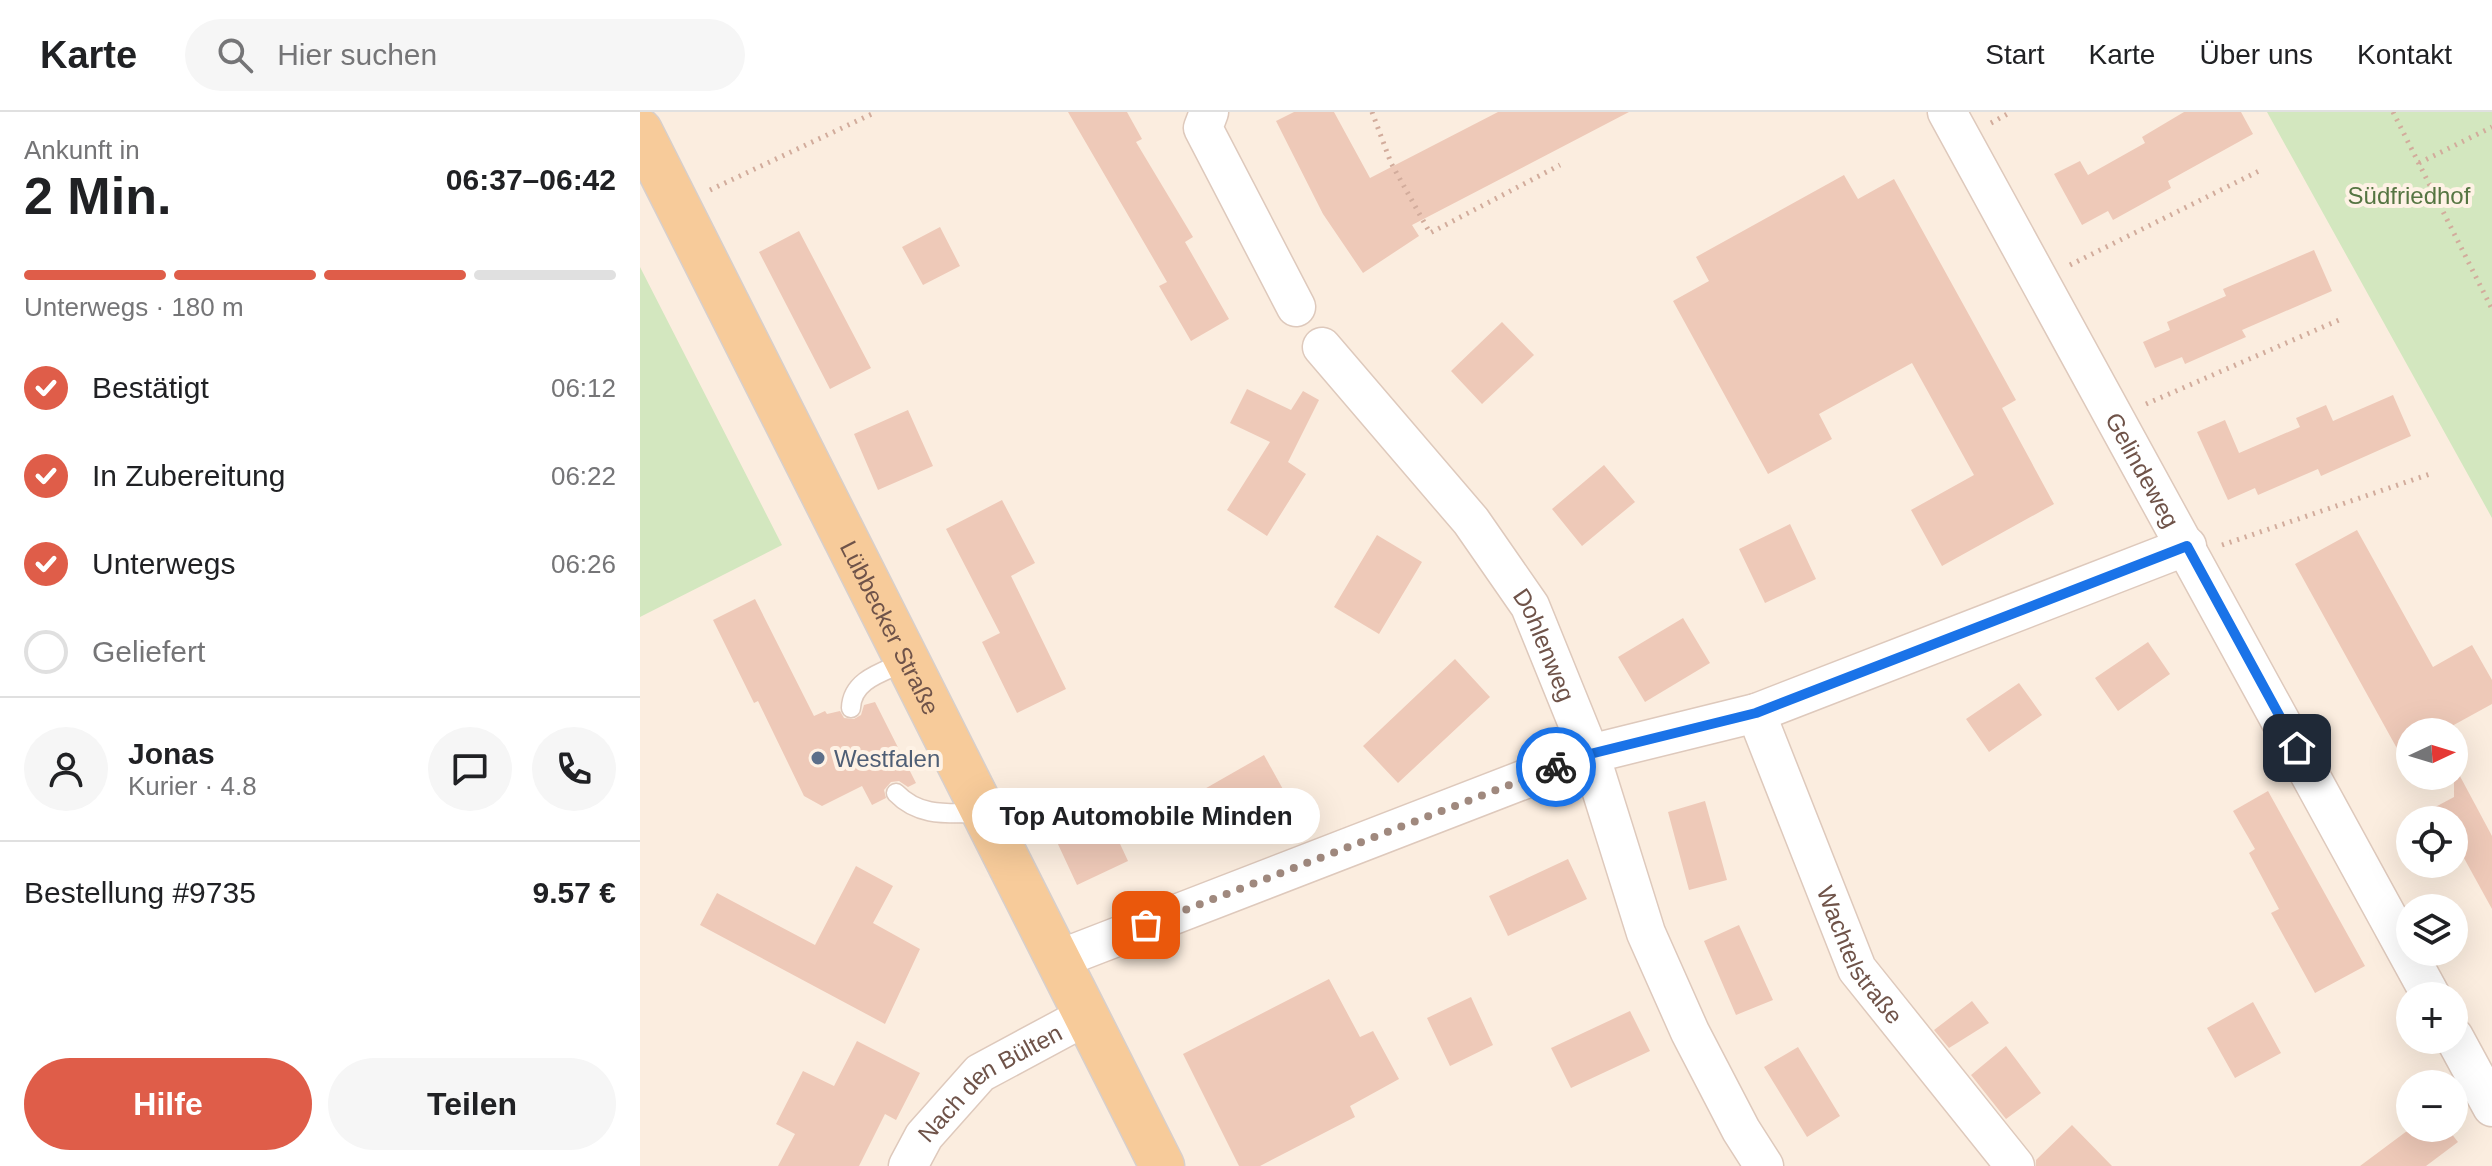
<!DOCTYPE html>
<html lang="de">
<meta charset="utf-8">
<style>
body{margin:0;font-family:Arial,sans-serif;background:#f6f6f6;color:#202124;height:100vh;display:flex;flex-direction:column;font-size:30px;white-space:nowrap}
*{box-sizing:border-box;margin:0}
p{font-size:26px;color:#757577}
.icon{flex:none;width:44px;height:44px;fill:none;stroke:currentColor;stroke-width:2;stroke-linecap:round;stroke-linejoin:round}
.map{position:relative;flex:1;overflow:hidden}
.details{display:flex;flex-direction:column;background:#fff;width:640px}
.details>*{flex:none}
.needle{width:52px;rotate:86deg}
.tools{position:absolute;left:1756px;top:606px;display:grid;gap:16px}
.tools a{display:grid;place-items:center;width:72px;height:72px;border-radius:50%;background:#fff;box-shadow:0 8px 32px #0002;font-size:40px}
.pin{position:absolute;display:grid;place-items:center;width:68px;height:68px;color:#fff;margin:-34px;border-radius:16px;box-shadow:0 4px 12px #0006}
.courier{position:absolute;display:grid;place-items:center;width:80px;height:80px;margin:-40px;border:6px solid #1a73e8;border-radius:50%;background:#fff;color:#222;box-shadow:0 2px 10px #0007}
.bubble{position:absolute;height:56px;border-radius:28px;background:#fff;box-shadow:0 8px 32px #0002;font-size:26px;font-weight:700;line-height:56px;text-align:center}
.head em{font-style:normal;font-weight:700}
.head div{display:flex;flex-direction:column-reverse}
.head{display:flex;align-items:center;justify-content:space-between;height:136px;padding:0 24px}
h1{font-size:52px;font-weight:700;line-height:60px}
.bar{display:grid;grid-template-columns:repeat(4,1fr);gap:12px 8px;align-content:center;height:96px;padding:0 24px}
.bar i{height:10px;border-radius:6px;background:#e0e0e0}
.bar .current{background:#df5d49}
.bar p{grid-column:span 4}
.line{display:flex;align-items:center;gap:20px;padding:0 24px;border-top:2px solid #e0e0e0}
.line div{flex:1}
.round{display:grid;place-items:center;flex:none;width:84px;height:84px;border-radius:42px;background:#f6f6f6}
ol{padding:0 24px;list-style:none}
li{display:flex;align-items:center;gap:24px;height:88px}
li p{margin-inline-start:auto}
li .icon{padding:8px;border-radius:50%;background:#df5d49;color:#fff;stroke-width:4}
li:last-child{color:#757577}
li i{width:44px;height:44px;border:4px solid #e0e0e0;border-radius:50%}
.action{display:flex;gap:16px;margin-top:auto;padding:16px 24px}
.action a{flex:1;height:92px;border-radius:48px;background:#df5d49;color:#fff;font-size:32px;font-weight:700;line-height:92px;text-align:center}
.action a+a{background:#f6f6f6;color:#202124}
header{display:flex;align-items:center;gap:48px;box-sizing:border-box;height:112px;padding:0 40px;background:#fff;border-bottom:2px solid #e0e0e0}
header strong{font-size:38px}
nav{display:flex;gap:44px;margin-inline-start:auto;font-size:28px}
.search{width:560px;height:72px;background:#f6f6f6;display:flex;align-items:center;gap:20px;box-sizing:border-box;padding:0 28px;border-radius:44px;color:#757577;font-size:30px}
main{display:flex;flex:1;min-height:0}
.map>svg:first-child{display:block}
.green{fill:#d3e7bf}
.building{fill:#eec9b8}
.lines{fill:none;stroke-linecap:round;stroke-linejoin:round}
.service-casing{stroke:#dec9bc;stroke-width:21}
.minor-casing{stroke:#dec9bc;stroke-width:41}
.primary-casing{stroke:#d7cfcc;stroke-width:47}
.path{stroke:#d2ac9c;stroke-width:5;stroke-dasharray:2 6;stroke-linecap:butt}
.service{stroke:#fff;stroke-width:18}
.minor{stroke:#fff;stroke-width:38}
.primary{stroke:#f7cb9a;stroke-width:44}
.done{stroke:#a0897e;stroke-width:8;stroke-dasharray:0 14.4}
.route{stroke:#1a73e8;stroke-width:10}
.service-dot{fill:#5c6f8a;stroke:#fef2e5;stroke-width:3}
.labels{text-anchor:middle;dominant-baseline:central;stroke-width:8;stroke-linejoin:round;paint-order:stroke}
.park-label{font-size:24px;fill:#557542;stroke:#fef2e5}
.street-label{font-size:24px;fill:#6f5349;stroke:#fef2e5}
.service-label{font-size:24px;fill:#4e5e75;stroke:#fef2e5;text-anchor:start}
</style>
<header>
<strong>Karte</strong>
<div class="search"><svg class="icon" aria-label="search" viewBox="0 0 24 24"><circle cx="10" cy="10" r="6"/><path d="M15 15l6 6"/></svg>Hier suchen</div>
<nav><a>Start</a><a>Karte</a><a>Über uns</a><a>Kontakt</a></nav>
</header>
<main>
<section class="details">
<div class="head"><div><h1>2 Min.</h1><p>Ankunft in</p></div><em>06:37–06:42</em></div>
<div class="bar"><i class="current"></i><i class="current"></i><i class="current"></i><i></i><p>Unterwegs · 180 m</p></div>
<ol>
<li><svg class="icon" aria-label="check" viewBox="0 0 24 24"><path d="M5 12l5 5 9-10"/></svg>Bestätigt<p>06:12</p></li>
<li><svg class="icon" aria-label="check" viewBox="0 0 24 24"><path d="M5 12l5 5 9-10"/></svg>In Zubereitung<p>06:22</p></li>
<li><svg class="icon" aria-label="check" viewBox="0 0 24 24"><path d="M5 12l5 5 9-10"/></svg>Unterwegs<p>06:26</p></li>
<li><i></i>Geliefert</li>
</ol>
<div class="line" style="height:144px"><a class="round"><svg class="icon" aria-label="person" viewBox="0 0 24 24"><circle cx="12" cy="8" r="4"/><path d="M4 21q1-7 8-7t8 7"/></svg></a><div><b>Jonas</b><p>Kurier · 4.8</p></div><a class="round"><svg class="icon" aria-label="chat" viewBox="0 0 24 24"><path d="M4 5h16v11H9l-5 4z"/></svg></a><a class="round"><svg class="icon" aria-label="phone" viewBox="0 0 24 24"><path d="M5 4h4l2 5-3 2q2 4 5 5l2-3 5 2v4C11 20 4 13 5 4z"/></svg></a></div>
<div class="line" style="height:104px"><div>Bestellung #9735</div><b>9.57 €</b></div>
<div class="action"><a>Hilfe</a><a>Teilen</a></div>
</section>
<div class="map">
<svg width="1852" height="1054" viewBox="0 0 1852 1054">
<rect width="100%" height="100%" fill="#fbeddf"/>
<path class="green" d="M1627,0H1852V406Z
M0,155L142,433L0,505Z"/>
<path class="building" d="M428,0H487L502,27L496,30L553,125L545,130L589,207L551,229L519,174L527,170Z
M654,0H694L730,66L858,0H989L772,113L779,124L723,161L683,102L636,9Z
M1544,0H1601L1613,22L1528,69L1531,76L1473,108L1468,99L1442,113L1414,62L1440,49L1448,63L1505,31L1502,25Z
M1204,63L1218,87L1254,67L1376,288L1362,296L1414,392L1302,454L1271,398L1334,363L1272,251L1179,302L1192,327L1128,362L1033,189L1069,169L1056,145Z
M300,115L320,154L283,173L262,135Z
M159,119L231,256L190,277L119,140Z
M1674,138L1692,179L1602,218L1606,225L1545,252L1542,245L1515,256L1503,230L1530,218L1527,210L1586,184L1583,177Z
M862,210L894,243L842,292L811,259Z
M607,277L651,298L663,279L679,288L648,350L666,362L627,424L587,398L630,330L590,311Z
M1753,283L1771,324L1681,364L1678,357L1618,383L1615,376L1588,388L1557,320L1585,308L1599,341L1660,315L1656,306L1686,293L1693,309Z
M268,298L293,354L238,378L214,322Z
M964,353L995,390L942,434L912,397Z
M362,388L395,451L371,464L426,577L377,601L342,530L360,521L306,417Z
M1150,412L1176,467L1125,491L1099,437Z
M1717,418L1793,555L1832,533L1852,568V592L1801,620H1770V660L1655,452Z
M737,423L782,450L739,522L694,495Z
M115,487L174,604L185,599L187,602L200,599L204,606L214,607L221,603L224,593L235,590L276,671L268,675L259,669L251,670L244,678L246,686L232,693L222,674L182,694L164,684L118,589L114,591L73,508Z
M1043,506L1070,551L1005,590L978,545Z
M1508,530L1530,562L1478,599L1455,566Z
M815,547L850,585L758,671L723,634Z
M1379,571L1402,603L1349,640L1326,607Z
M624,643L650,690L587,726L561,679Z
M1814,653L1852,724V797L1814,728V708H1771L1814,685Z
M1628,679L1725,854L1675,881L1631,801L1639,797L1609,741L1615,737L1593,699Z
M1065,689L1087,768L1049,778L1028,700Z
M461,691L488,749L437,773L410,715Z
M928,747L947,787L868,824L849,784Z
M216,754L253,774L233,811L280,837L245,912L60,813L77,781L175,833Z
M1099,813L1133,888L1096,903L1064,829Z
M689,867L720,925L733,919L759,967L710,994L715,1005L620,1054H599L543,942Z
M831,885L853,933L810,954L787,906Z
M1332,889L1349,911L1309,936L1294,918Z
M1613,890L1641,941L1595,966L1567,916Z
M990,899L1010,939L931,976L911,936Z
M217,929L280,961L256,1008L245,1002L219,1054H138L155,1022L136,1012L163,959L194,974Z
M1366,934L1401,981L1366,1007L1331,963Z
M1158,935L1200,1004L1167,1025L1124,955Z
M1432,1013L1472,1054H1396V1048Z
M1771,1016H1807L1818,1030L1786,1054H1720Z"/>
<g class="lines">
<defs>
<path id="service" d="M211,596C212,567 244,560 267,549
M256,681C280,706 310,701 343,701"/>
<g id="minor">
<path d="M569,0L563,16L656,195"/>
<path id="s1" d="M1307,0L1791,884"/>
<path id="s2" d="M682,235L831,409L890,494L950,642L1006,821L1050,920L1101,1018L1124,1054"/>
<path id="s3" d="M1116,601L1217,857L1375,1054"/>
<path d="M417,848L950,642L1116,601L1547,434"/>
<path d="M1814,925L1852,995"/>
<path id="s4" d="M268,1054L284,1024L340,961L446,904"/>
</g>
<g id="primary">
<path id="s5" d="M0,19L522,1054"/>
</g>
</defs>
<use href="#service" class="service-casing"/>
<use href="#minor" class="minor-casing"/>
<use href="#primary" class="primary-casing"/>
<path class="path" d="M732,0L751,51L790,121L920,53
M1753,0L1852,197
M1351,11L1371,0
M1779,51L1852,15
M70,78L236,0
M1430,153L1619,59
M1506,292L1699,208
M1582,433L1790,362"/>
<use href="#service" class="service"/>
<use href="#minor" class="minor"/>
<use href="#primary" class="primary"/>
</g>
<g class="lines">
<path class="done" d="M506,813L916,655"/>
<path class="route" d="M916,655L950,642L1116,601L1547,434L1657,636"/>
</g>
<circle class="service-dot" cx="178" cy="646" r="8"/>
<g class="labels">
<g class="park-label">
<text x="1769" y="83">Südfriedhof</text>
</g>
<g class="street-label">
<text stroke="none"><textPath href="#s1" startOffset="408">Gelindeweg</textPath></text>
<text stroke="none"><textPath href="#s5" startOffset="556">Lübbecker Straße</textPath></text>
<text stroke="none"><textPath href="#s2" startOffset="374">Dohlenweg</textPath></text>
<text stroke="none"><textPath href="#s3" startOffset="264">Wachtelstraße</textPath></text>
<text stroke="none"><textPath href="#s4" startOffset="120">Nach den Bülten</textPath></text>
</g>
<g class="service-label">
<text x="194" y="646">Westfalen</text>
</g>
</g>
</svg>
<div class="tools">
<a><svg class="needle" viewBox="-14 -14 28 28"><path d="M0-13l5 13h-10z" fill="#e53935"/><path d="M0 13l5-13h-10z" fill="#757577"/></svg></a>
<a><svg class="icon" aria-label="locate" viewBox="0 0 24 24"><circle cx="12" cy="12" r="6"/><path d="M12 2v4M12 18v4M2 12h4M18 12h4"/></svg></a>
<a><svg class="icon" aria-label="layers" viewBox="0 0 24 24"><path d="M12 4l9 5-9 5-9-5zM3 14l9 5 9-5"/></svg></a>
<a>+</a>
<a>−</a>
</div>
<div class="pin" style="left:506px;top:813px;background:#ea580c"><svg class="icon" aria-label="bag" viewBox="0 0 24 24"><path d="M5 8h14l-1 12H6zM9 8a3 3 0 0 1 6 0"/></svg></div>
<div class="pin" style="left:1657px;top:636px;background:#1f2937"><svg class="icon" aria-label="home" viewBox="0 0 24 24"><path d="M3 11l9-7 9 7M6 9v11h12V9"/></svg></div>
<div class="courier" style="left:916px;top:655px"><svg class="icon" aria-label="bike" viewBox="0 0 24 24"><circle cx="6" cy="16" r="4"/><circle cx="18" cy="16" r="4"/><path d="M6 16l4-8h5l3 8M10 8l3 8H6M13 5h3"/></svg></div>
<div class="bubble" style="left:332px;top:676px;width:348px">Top Automobile Minden</div>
</div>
</main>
